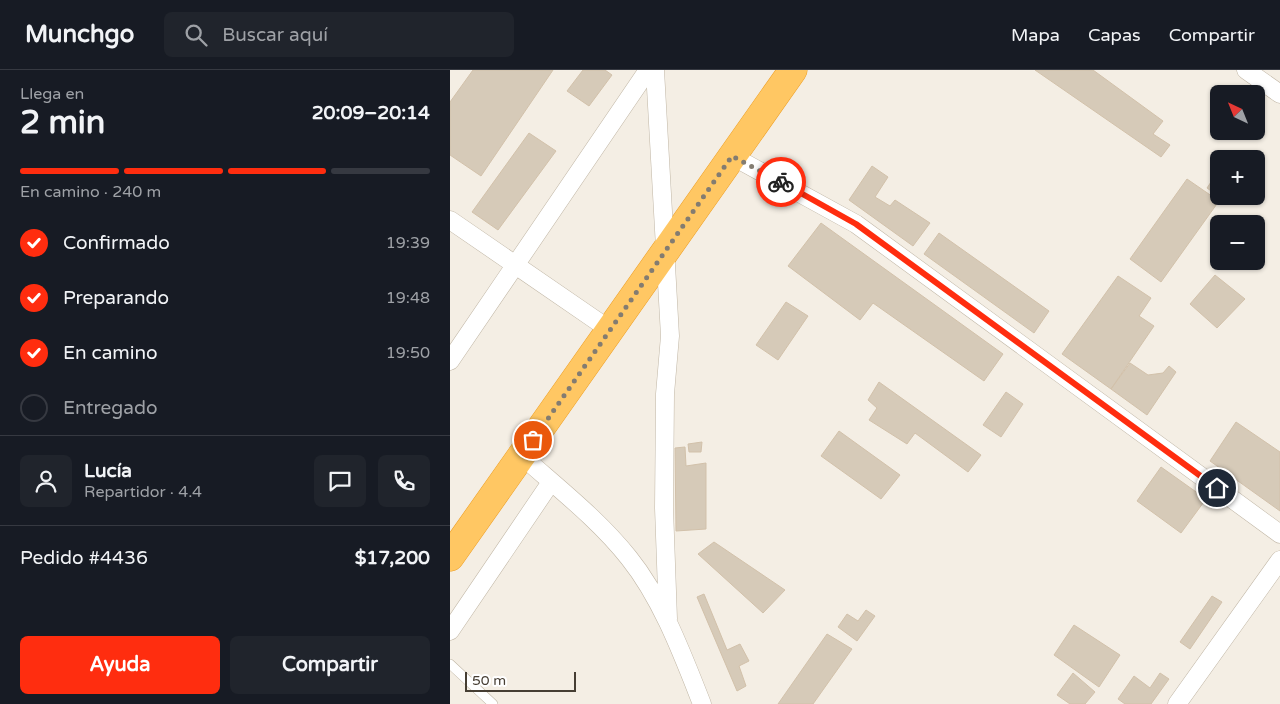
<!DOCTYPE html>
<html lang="es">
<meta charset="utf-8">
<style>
body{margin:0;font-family:"Varela Round",sans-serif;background:#20242c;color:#f1f3f6;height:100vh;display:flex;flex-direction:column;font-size:19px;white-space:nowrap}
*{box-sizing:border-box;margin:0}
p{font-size:16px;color:#9ea1a6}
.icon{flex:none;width:28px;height:28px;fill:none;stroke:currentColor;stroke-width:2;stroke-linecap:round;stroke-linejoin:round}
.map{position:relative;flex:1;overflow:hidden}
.details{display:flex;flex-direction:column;background:#171b24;width:450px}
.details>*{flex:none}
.needle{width:32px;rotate:317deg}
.controls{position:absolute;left:760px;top:15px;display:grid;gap:10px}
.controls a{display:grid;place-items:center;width:55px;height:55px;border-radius:8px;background:#171b24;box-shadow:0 1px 4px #0004;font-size:25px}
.scale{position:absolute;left:15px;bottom:12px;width:111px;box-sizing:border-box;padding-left:5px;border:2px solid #463e33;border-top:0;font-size:14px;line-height:18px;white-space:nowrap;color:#463e33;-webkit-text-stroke:4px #fff;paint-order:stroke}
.pin{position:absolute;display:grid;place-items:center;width:42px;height:42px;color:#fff;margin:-21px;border:2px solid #fff;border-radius:50%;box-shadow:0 1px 5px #0007}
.courier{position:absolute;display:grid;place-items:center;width:50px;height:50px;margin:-25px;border:4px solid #ff2d0f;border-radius:50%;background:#fff;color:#222;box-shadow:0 1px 6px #0007}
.overview em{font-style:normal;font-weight:700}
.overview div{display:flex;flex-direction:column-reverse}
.overview{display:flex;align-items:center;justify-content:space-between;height:85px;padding:0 20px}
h1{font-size:32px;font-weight:700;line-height:38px}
.bar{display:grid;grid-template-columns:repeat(4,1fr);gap:8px 5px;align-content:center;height:60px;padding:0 20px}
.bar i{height:6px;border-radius:4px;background:#363941}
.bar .current{background:#ff2d0f}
.bar p{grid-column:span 4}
.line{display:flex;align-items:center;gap:12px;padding:0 20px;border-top:1px solid #363941}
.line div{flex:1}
.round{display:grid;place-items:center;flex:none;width:52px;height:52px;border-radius:8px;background:#20242c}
ol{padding:0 20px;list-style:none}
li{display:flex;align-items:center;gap:15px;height:55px}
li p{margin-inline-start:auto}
li .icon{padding:5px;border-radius:50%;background:#ff2d0f;color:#fff;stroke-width:4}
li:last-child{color:#9ea1a6}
li i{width:28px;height:28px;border:2px solid #363941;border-radius:50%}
.button{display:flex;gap:10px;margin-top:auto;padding:10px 20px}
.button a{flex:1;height:58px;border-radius:8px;background:#ff2d0f;color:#fff;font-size:20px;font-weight:700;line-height:58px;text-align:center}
.button a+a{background:#20242c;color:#f1f3f6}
header{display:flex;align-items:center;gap:30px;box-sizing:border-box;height:70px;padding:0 25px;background:#171b24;border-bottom:1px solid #363941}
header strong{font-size:24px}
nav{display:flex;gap:28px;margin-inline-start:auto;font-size:18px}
.search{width:350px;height:45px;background:#20242c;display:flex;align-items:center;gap:12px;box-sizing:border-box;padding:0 18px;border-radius:8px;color:#9ea1a6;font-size:19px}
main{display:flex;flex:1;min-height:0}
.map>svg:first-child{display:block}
.building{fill:#d6cab8;stroke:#d2c1aa}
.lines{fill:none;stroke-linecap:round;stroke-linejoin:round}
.lane-casing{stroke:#c0b6a5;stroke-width:10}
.street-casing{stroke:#c0b6a5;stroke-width:19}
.highway-casing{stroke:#ed9e24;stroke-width:29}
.lane{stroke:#fff;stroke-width:9}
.street{stroke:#fff;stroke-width:18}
.highway{stroke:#ffc763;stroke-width:28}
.done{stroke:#837c71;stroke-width:5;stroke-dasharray:0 9}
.route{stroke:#ff2d0f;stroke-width:6}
</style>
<header>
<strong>Munchgo</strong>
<div class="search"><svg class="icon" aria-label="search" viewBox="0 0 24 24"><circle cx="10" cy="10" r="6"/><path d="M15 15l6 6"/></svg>Buscar aquí</div>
<nav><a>Mapa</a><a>Capas</a><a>Compartir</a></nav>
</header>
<main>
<section class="details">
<div class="overview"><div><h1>2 min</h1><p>Llega en</p></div><em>20:09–20:14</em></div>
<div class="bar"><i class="current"></i><i class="current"></i><i class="current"></i><i></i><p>En camino · 240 m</p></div>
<ol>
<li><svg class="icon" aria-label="check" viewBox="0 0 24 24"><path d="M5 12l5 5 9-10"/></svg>Confirmado<p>19:39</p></li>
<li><svg class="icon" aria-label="check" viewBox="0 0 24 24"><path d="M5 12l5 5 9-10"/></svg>Preparando<p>19:48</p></li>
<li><svg class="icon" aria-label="check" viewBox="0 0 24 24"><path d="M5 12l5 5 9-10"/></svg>En camino<p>19:50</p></li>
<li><i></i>Entregado</li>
</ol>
<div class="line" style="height:90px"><a class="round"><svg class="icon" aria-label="person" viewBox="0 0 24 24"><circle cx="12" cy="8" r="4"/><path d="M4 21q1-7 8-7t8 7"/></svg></a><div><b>Lucía</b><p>Repartidor · 4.4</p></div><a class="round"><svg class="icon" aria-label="chat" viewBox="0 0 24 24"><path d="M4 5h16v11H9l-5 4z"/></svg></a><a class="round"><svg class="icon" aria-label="phone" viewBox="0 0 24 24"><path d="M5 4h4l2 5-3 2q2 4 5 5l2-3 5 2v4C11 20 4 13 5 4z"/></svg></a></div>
<div class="line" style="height:65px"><div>Pedido #4436</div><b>$17,200</b></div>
<div class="button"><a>Ayuda</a><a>Compartir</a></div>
</section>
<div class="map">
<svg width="830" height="634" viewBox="0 0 830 634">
<rect width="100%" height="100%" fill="#f4eee4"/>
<path class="building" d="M23,0H103L31,106L0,85V32Z
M133,0H155L162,5L139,36L117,21Z
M585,0H643L713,51L703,64L720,75L711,87Z
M79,63L106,81L48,160L22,142Z
M422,96L438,107L425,127L440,136L445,130L480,153L463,176L399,130Z
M769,100V126H774L772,129L757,118Z
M737,109L769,131L711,212L680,189Z
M371,153L553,284L534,311L423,233L410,250L338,196Z
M489,163L599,241L584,263L474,184Z
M765,205L795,229L767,258L740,234Z
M668,206L701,228L689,246L704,256L661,319L612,284Z
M336,232L358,246L328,290L306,275Z
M680,293L698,305L713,303L719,296L726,302L697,345L661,319Z
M429,312L531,385L518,402L465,363L457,374L419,350L427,338L418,330Z
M556,322L573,334L551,367L533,355Z
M786,352L830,382V441L760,391Z
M389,361L450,405L431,429L371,386Z
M252,372L251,382H239L238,374Z
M235,377L236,396L256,393V459L226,461L225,378Z
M711,397L756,429L731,463L687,431Z
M264,472L335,520L313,543L248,484Z
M254,524L277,580L290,574L299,591L289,596L296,616L287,621L247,527Z
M762,526L772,532L740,579L730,572Z
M416,540L425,546L407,571L388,557L397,544L408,551Z
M624,555L670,585L649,617L604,585Z
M377,564L402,579L363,634H328Z
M623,603L645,622L635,634H620L607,625Z
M710,603L719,609L701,634H675L668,629L684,606L700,618Z"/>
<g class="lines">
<defs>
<path id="lane" d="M0,594L43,634"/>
<path id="street" d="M205,0L220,266L215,324L214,438L218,549
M796,0L830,24
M282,86L406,154L830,464
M0,150L160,260
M0,291L198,0
M72,386C108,418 149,450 179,488C212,529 233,586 252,634
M0,561L101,412
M727,634L830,490"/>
<path id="highway" d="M0,487L343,0"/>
</defs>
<use href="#lane" class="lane-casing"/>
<use href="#street" class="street-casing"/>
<use href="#highway" class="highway-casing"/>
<use href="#lane" class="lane"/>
<use href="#street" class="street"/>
<use href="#highway" class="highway"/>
</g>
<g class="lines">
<path class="done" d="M83,370L282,86L331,112"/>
<path class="route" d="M331,112L406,154L767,418"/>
</g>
</svg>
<div class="controls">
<a><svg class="needle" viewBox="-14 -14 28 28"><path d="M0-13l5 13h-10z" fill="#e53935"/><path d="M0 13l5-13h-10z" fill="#9ea1a6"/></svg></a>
<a>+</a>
<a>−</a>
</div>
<div class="scale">50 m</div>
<div class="pin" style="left:83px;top:370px;background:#ea580c"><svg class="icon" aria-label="bag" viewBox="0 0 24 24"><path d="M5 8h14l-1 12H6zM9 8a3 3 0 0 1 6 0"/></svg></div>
<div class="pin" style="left:767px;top:418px;background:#1f2937"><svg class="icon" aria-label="home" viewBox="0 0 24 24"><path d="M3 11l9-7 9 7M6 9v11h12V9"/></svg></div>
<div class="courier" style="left:331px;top:112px"><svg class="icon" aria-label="bike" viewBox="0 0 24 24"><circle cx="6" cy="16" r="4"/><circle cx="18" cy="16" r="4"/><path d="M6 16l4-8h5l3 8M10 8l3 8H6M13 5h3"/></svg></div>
</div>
</main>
